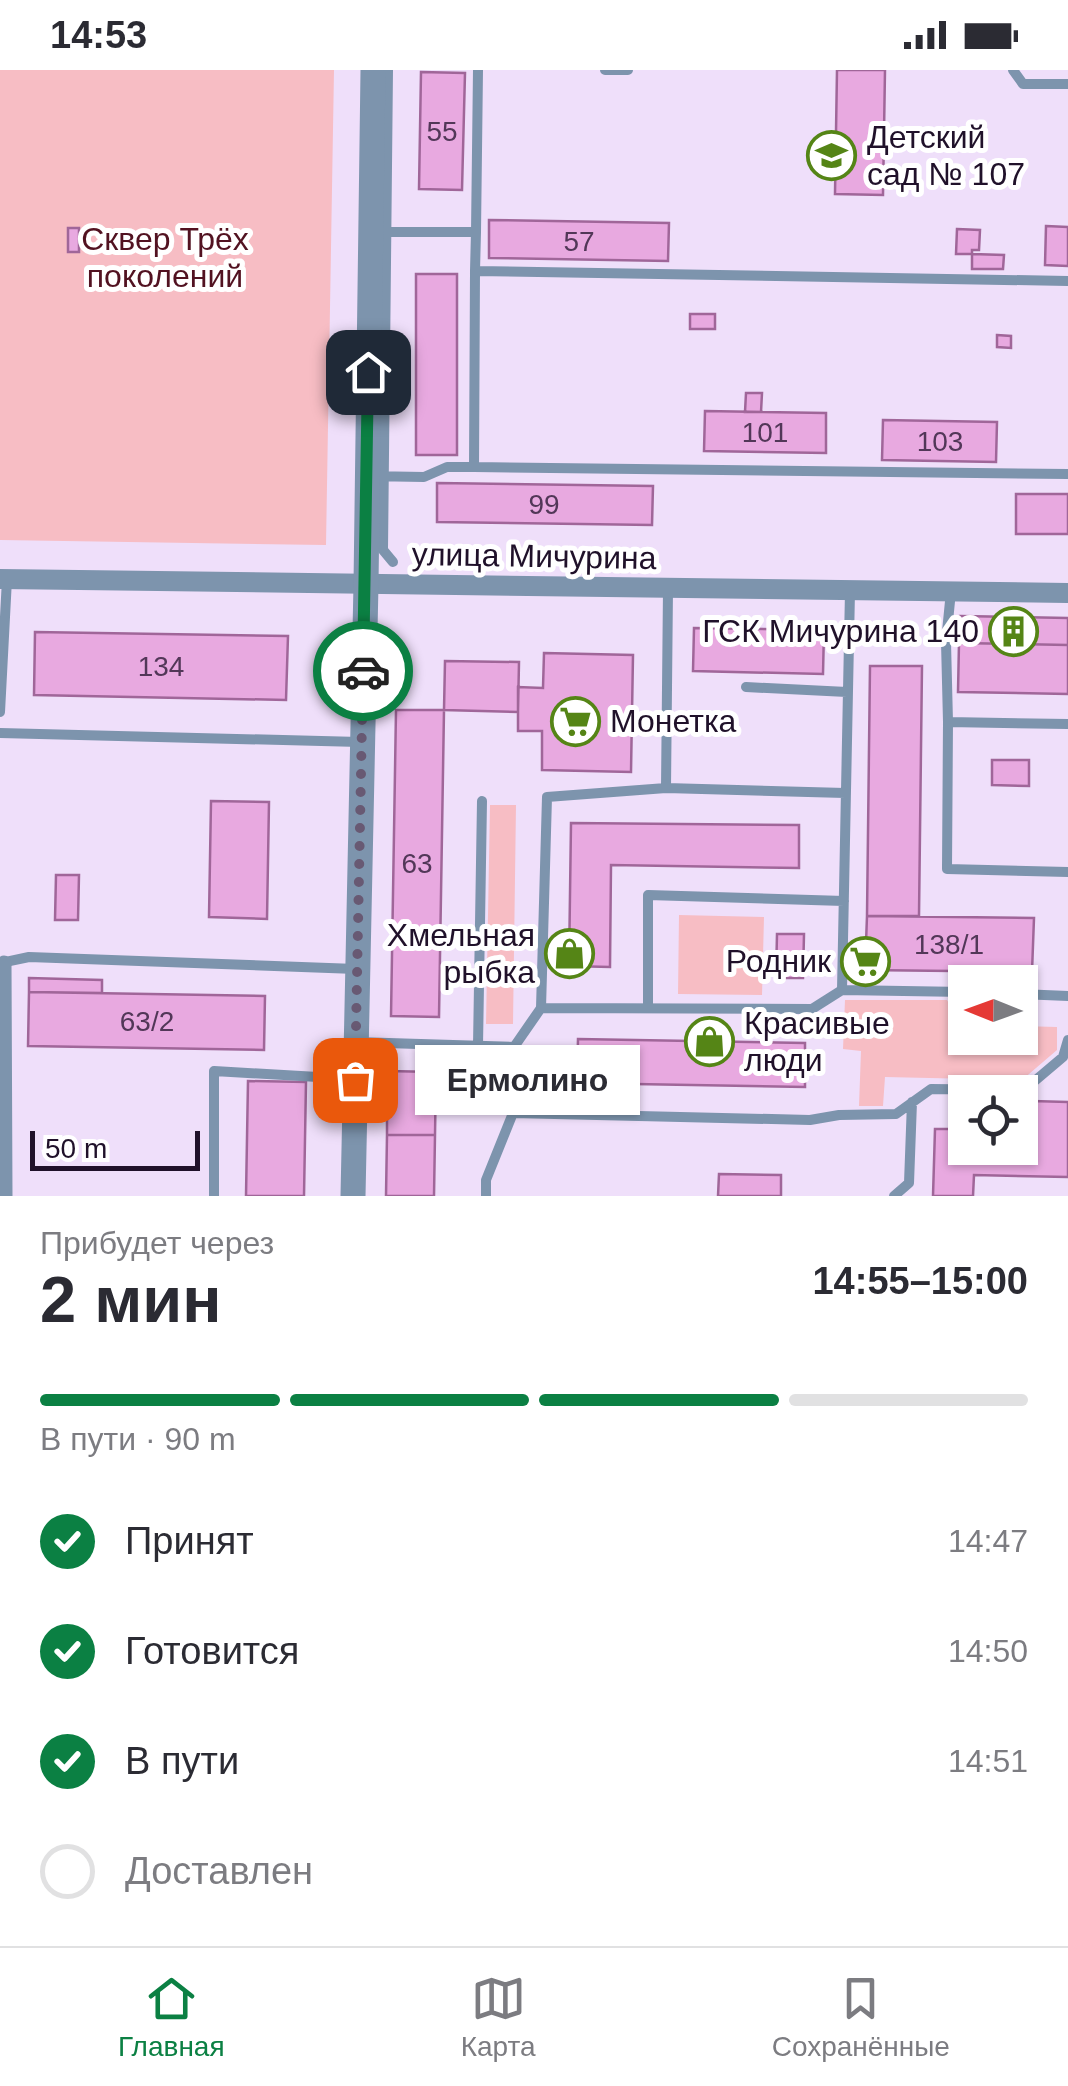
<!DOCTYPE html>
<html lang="ru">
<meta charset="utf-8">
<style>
body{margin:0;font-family:Helvetica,sans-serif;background:#f7f7f7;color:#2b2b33;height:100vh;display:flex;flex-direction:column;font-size:38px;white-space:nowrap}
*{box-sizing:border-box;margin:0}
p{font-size:32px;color:#7c7c81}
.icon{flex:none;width:55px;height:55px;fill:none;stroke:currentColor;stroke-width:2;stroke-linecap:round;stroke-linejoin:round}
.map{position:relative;height:1126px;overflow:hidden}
.side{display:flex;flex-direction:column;background:#fff;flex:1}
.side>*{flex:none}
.needle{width:65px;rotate:271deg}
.fabs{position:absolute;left:948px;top:895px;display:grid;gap:20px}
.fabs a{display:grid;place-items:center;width:90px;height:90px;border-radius:0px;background:#fff;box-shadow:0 2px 8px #0004;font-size:50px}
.scale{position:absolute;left:30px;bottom:25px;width:170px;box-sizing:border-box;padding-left:10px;border:5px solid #20112a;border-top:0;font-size:28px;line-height:35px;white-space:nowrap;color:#20112a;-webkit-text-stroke:8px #fff;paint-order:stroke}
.pin{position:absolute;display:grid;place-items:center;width:85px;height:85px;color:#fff;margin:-42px;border-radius:20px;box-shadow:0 5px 15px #0006}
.courier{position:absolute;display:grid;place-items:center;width:100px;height:100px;margin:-50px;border:8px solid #0b8043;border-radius:50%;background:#fff;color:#222;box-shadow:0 2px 12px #0007}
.bubble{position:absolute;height:70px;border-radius:0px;background:#fff;box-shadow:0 2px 8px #0004;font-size:32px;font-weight:600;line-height:70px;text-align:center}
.head em{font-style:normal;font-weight:600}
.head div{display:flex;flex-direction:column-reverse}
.head{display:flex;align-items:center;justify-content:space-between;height:170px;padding:0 40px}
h1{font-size:65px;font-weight:600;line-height:75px}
.bar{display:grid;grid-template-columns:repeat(4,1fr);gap:15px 10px;align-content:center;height:120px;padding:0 40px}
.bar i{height:12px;border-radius:8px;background:#e1e1e2}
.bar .current{background:#0b8043}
.bar p{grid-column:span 4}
ol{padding:0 40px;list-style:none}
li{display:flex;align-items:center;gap:30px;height:110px}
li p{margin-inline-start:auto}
li .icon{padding:10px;border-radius:50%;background:#0b8043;color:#fff;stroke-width:4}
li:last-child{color:#7c7c81}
li i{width:55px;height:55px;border:5px solid #e1e1e2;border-radius:50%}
.status{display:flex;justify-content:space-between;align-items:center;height:70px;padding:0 50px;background:#fff;direction:ltr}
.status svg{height:28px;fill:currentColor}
.tabs{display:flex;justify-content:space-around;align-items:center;height:140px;border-top:2px solid #e1e1e2;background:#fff;font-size:28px;color:#7c7c81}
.tabs a{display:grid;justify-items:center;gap:5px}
.tabs .current{color:#0b8043}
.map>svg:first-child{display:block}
.green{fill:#f7bdc4}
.building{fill:#e8a9e0;stroke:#a06699;stroke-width:2.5}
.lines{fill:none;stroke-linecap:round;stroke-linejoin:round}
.service{stroke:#7d94ad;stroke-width:10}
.pedestrian{stroke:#7d94ad;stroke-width:15}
.minor{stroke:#7d94ad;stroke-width:20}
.tertiary{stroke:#7d94ad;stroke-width:25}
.done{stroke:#685973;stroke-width:10;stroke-dasharray:0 18}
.route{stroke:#0b8043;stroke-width:12}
.labels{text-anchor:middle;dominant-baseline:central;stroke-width:10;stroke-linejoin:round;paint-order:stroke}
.number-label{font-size:28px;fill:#523758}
.poi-label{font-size:32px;fill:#20112a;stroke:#fff;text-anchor:start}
.park-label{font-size:32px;fill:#521221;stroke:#fff}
.street-label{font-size:32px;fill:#20112a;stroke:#fff}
</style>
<div class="status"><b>14:53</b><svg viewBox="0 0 49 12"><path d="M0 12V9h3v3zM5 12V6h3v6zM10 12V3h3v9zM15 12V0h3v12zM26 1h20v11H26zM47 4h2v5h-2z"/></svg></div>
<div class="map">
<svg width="1068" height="1126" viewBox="0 0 1068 1126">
<rect width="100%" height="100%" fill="#efdffa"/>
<path class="green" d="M0,0H334L326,475L0,470Z
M490,735H516L513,954H486Z
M679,845L764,847L762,925L678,924Z
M845,930H947L961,954L965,955V968H1020V956L1057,957V980L1022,1010L885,1007L883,1036H859L861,981L843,979Z"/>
<path class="building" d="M837,0H885L883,125L835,124Z
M421,2L465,3L462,120L419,119Z
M489,150L669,153L668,191L489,188Z
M1046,156L1068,157V196L1045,195Z
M68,158H79V182H68Z
M957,159L980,160L979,180H972V184H956Z
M972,184L1004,185L1003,199H972Z
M416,204H457V385H416Z
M690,244H715V259H690Z
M997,265L1011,266V278L997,277Z
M746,323H762L761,342H745Z
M705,341L826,343V383L704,381Z
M883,350L997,352L996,392L882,390Z
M437,413L653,416L652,455L437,452Z
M1016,424H1068V464H1016Z
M960,546L1068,548V575L959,573Z
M694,558L824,560L823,604L693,601Z
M35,562L288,566L286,630L34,625Z
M959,573L1068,575V624L958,622Z
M544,583L633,585L631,702L542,700V661H518V617L543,618Z
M445,591L519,592L518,642L444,640Z
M870,596H922L919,846H867Z
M396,640H444L439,947L391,946Z
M992,690H1029V716L992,715Z
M211,731L269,732L267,849L209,847Z
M571,753L799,755V798L611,795L610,897L569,896Z
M56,805H79L78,850H55Z
M867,846L1034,848L1032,902L865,900Z
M777,864H804L803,908H776Z
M29,908L102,910V923L29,922Z
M29,922L265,926L264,980L28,976Z
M578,969L805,973V1017L577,1013Z
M387,1001L436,1002L435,1065H387Z
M248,1011L306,1012L304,1126H246Z
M1032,1031L1068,1032V1107L974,1105L973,1126H933L935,1059H965V1078H1020V1060L1032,1061Z
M387,1065H435L434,1126H386Z
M719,1104L781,1105V1126H718Z"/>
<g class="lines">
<path class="service" d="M388,0L383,480L393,492
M605,0H628
M1013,0L1023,14H1068
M371,162H476L475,201L1068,211
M476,162L478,0
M474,397L475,201
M366,406L424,407L447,397H474L1068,404
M668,519L666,718L845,723
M850,521L842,920L965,922
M951,521L946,572L948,652L1068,654
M746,617L847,622
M0,642L7,509
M948,652L947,799L1068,802
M0,663L360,672
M666,718L547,727L541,938L812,939L842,920
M0,893L29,887L356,899
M1020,924L1068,926
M541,938L514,977L513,1043L810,1050L839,1045L896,1044L931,1019L1024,1020L1063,987L1068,970
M648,938V825L844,831
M356,972L514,977
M478,976L482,731
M214,1126V1001L352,1009
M486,1126V1110L513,1043
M894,1126L909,1113L912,1032"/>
<path class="pedestrian" d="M4,893L5,1126"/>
<path class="minor" d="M0,509L1068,523"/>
<path class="tertiary" d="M353,1126L366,514L373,0"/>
</g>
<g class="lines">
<path class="done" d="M355,1010L363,601"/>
<path class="route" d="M363,601L368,302"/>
</g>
<defs>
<symbol id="school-ring" viewBox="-11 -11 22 22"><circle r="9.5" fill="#fff" stroke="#558516" stroke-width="1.5"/><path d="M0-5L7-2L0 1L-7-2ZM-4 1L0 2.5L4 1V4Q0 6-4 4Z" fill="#558516"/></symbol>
<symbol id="building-ring" viewBox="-11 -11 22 22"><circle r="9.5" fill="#fff" stroke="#558516" stroke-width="1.5"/><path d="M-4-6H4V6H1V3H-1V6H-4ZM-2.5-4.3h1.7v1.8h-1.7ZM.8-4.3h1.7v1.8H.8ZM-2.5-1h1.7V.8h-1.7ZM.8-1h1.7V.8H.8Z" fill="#558516"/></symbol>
<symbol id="supermarket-ring" viewBox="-11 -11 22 22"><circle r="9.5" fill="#fff" stroke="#558516" stroke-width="1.5"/><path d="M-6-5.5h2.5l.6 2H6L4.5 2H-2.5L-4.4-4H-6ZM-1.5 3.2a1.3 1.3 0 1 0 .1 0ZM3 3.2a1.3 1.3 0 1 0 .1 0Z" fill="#558516"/></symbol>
<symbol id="shop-ring" viewBox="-11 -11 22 22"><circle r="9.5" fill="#fff" stroke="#558516" stroke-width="1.5"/><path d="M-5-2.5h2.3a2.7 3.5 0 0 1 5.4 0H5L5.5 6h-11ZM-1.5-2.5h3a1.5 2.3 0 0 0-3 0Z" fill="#558516"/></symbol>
</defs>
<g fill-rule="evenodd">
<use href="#school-ring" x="804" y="58" width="55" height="55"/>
<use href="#building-ring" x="986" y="534" width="55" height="55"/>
<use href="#supermarket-ring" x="548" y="624" width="55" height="55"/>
<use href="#shop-ring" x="542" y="856" width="55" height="55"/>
<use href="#supermarket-ring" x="838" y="864" width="55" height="55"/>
<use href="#shop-ring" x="682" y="944" width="55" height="55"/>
</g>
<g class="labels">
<g class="number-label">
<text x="442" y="61">55</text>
<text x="579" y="171">57</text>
<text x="765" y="362">101</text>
<text x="940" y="371">103</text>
<text x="544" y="434">99</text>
<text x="161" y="596">134</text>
<text x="417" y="793">63</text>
<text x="949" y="874">138/1</text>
<text x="147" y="951">63/2</text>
</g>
<g class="poi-label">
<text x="867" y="67">Детский<tspan x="867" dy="37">сад № 107</tspan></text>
<text x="979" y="561" text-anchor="end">ГСК Мичурина 140</text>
<text x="610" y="651">Монетка</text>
<text x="535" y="865" text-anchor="end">Хмельная<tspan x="535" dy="37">рыбка</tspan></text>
<text x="831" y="891" text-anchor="end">Родник</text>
<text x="744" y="953">Красивые<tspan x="744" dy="37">люди</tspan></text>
</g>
<g class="park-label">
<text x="165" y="169">Сквер Трёх<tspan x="165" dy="37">поколений</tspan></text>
</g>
<g class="street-label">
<text transform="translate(534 486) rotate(1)">улица Мичурина</text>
</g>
</g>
</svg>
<div class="fabs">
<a><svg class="needle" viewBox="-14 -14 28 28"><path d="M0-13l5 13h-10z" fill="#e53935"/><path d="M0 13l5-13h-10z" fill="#7c7c81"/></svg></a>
<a><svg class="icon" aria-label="locate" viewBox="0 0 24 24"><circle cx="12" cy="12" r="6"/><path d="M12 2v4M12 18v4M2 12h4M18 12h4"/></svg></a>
</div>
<div class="scale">50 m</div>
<div class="pin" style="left:355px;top:1010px;background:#ea580c"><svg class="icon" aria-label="bag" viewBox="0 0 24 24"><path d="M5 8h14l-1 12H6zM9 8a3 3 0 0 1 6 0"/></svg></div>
<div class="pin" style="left:368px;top:302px;background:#1f2937"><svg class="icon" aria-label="home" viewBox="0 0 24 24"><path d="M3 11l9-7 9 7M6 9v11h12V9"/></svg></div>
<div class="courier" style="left:363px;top:601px"><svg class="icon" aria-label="car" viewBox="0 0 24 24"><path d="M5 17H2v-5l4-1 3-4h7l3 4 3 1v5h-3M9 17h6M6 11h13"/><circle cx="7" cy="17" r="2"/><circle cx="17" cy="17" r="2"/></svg></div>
<div class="bubble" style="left:415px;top:975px;width:225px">Ермолино</div>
</div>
<section class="side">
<div class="head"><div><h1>2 мин</h1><p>Прибудет через</p></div><em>14:55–15:00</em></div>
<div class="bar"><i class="current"></i><i class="current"></i><i class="current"></i><i></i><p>В пути · 90 m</p></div>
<ol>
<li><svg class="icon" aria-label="check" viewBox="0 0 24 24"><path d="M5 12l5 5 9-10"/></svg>Принят<p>14:47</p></li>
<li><svg class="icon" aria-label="check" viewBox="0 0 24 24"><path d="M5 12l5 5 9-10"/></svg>Готовится<p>14:50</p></li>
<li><svg class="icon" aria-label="check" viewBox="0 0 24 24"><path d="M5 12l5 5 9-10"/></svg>В пути<p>14:51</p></li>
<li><i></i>Доставлен</li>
</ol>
</section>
<nav class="tabs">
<a class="current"><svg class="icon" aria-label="home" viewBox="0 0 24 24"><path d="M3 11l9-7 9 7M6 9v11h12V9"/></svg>Главная</a>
<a><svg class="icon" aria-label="map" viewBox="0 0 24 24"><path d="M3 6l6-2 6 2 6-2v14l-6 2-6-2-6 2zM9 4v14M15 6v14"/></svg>Карта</a>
<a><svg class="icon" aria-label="saved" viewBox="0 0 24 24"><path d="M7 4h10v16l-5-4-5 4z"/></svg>Сохранённые</a>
</nav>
